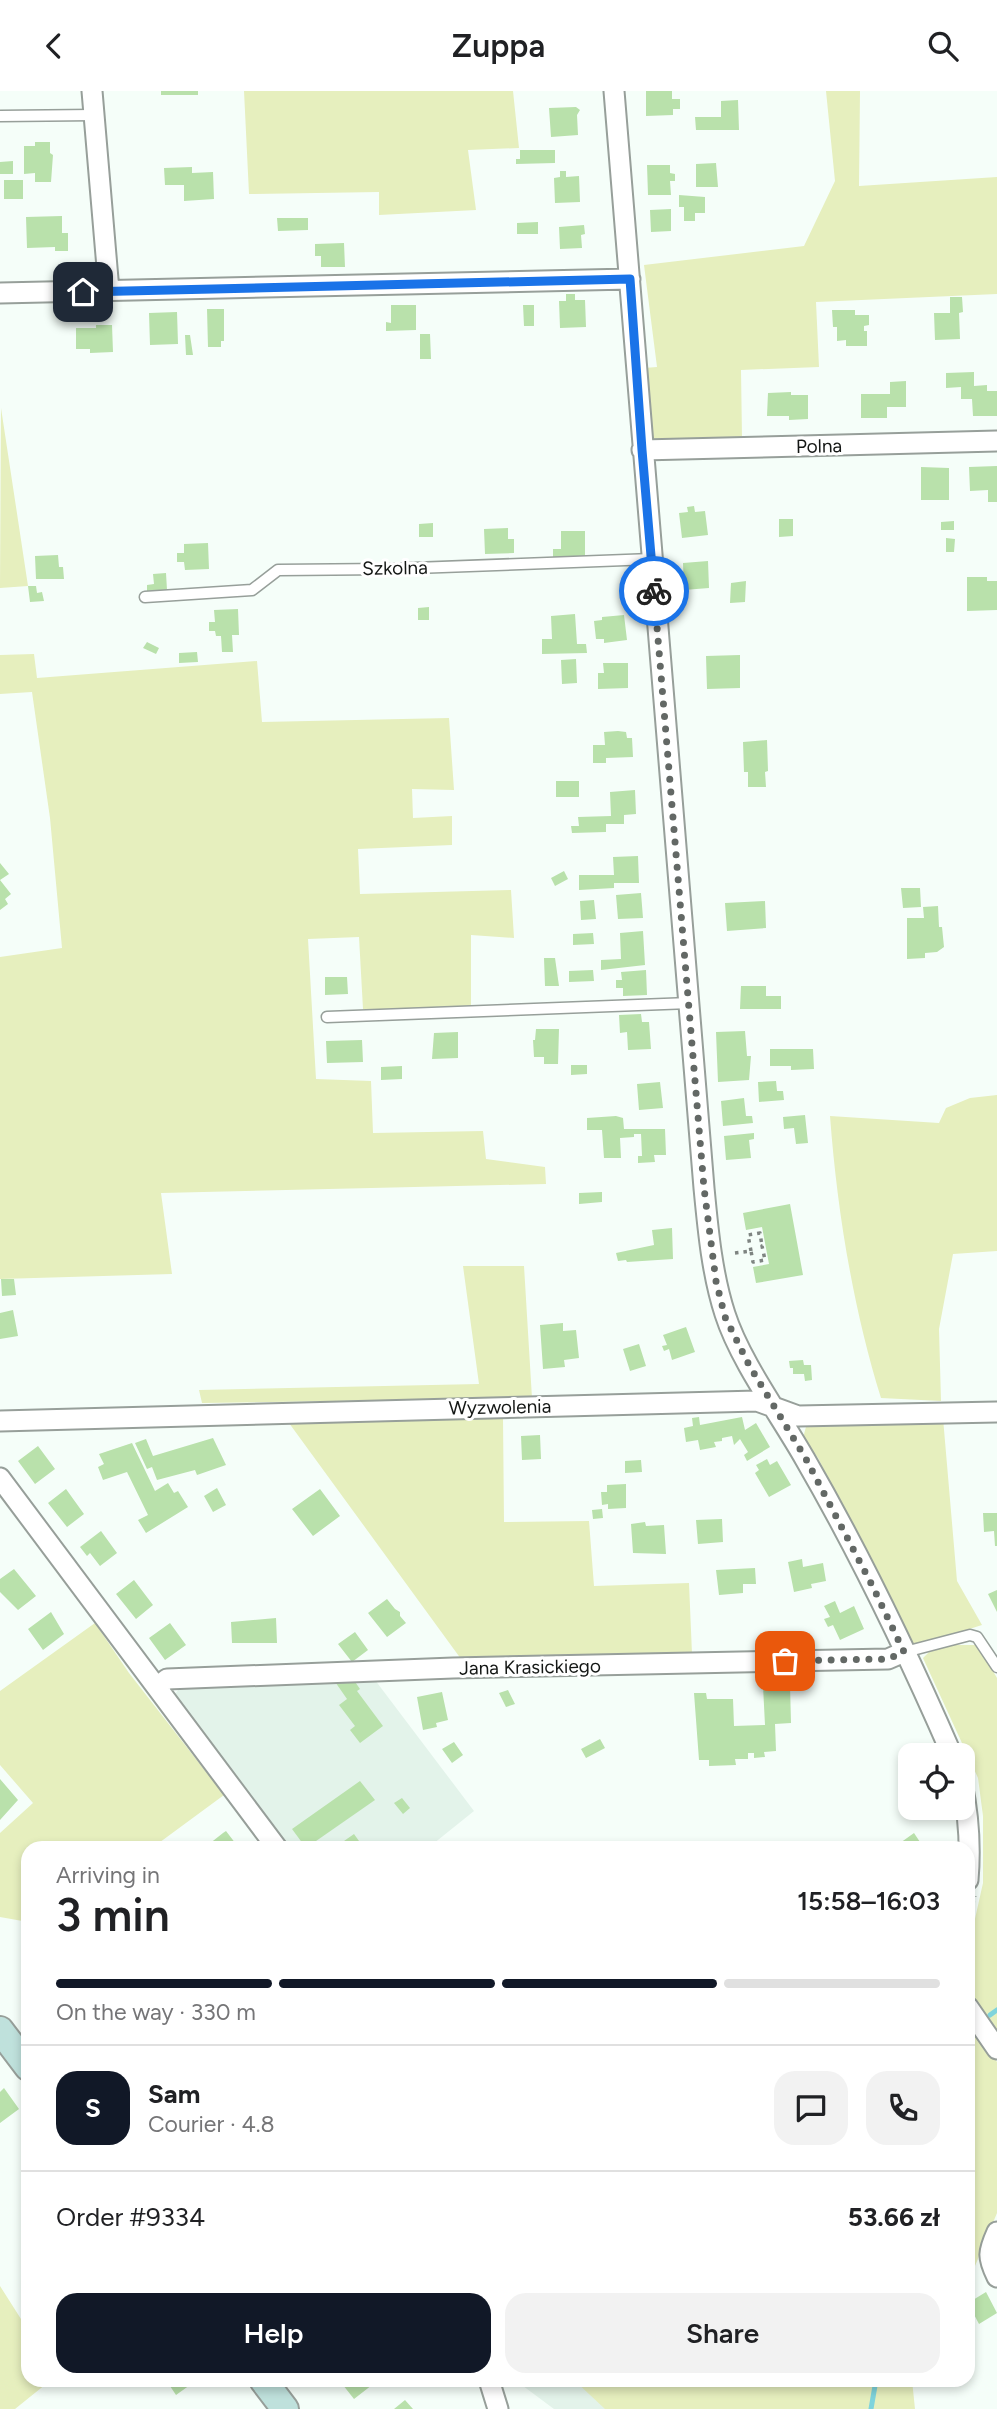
<!DOCTYPE html>
<meta charset="utf-8">
<style>
body{margin:0;font-family:Figtree,sans-serif;background:#f2f2f2;color:#202124;height:100vh;display:flex;flex-direction:column;font-size:26px;white-space:nowrap}
*{box-sizing:border-box;margin:0}
p{font-size:23px;color:#757577}
.icon{flex:none;width:38px;height:38px;fill:none;stroke:currentColor;stroke-width:2;stroke-linecap:round;stroke-linejoin:round}
.map{position:relative;flex:1;overflow:hidden}
.side{position:absolute;left:21px;top:1750px;width:954px;height:546px;display:flex;flex-direction:column;background:#fff;border-radius:21px;box-shadow:0 4px 10px #0003}
.side>*{flex:none}
.tools{position:absolute;left:898px;top:1652px;display:grid;gap:14px}
.tools a{display:grid;place-items:center;width:77px;height:77px;border-radius:14px;background:#fff;box-shadow:0 4px 10px #0003;font-size:35px}
.pin{position:absolute;display:grid;place-items:center;width:60px;height:60px;color:#fff;margin:-30px;border-radius:14px;box-shadow:0 4px 10px #0006}
.courier{position:absolute;display:grid;place-items:center;width:70px;height:70px;margin:-35px;border:5px solid #1a73e8;border-radius:50%;background:#fff;color:#222;box-shadow:0 2px 9px #0007}
.summary em{font-style:normal;font-weight:600}
.summary div{display:flex;flex-direction:column-reverse}
.summary{display:flex;align-items:center;justify-content:space-between;height:119px;padding:0 35px}
h1{font-size:46px;font-weight:600;line-height:52px}
.bar{display:grid;grid-template-columns:repeat(4,1fr);gap:10px 7px;align-content:center;height:84px;padding:0 35px}
.bar i{height:9px;border-radius:5px;background:#e0e0e0}
.bar .selected{background:#111827}
.bar p{grid-column:span 4}
.line{display:flex;align-items:center;gap:18px;padding:0 35px;border-top:2px solid #e0e0e0}
.line div{flex:1}
.round{display:grid;place-items:center;flex:none;width:74px;height:74px;border-radius:21px;background:#f2f2f2}
.action{display:flex;gap:14px;margin-top:auto;padding:14px 35px}
.action a{flex:1;height:80px;border-radius:21px;background:#111827;color:#fff;font-size:28px;font-weight:600;line-height:80px;text-align:center}
.action a+a{background:#f2f2f2;color:#202124}
header{display:flex;justify-content:space-between;align-items:center;height:91px;padding:0 35px;background:#fff;font-size:32px;font-weight:600}
.map>svg:first-child{display:block}
.built{fill:#e3f3ea}
.green{fill:#e6efbe}
.lines{fill:none;stroke-linecap:round;stroke-linejoin:round}
.stream{stroke:#7fd4dc;stroke-width:5}
.building{fill:#b9e1ab}
.service-casing{stroke:#979f9a;stroke-width:13}
.minor-casing{stroke:#979f9a;stroke-width:23}
.secondary-casing{stroke:#979f9a;stroke-width:30}
.path{stroke:#7e8481;stroke-width:3.5;stroke-dasharray:3.5 5;stroke-linecap:butt}
.service{stroke:#fff;stroke-width:10}
.minor{stroke:#fff;stroke-width:19}
.secondary{stroke:#bfe1dc;stroke-width:26}
.done{stroke:#636865;stroke-width:7;stroke-dasharray:0 12.6}
.route{stroke:#1a73e8;stroke-width:9}
.labels{text-anchor:middle;dominant-baseline:central;stroke-width:6;stroke-linejoin:round;paint-order:stroke}
.street-label{font-size:19px;fill:#141715;stroke:#fff}
</style>
<header><svg class="icon" aria-label="back" viewBox="0 0 24 24"><path d="M15 5l-7 7 7 7"/></svg>Zuppa<svg class="icon" aria-label="search" viewBox="0 0 24 24"><circle cx="10" cy="10" r="6"/><path d="M15 15l6 6"/></svg></header>
<div class="map">
<svg width="997" height="2318" viewBox="0 0 997 2318">
<rect width="100%" height="100%" fill="#f5fef9"/>
<path class="built" d="M372,1585L474,1720L428,1757H284L171,1609L183,1592Z
M515,2289H636L606,2318H554Z"/>
<path class="green" d="M244,0H513L519,57L468,59L476,119L379,124V101L249,103Z
M826,0H860L859,95L997,86V203L816,211L819,276L741,279L742,347L649,351L644,277L657,276L644,174L804,155L835,90Z
M1,317L28,495L0,497Z
M34,563L37,587L257,570L262,631L449,627L454,699L412,698L413,727L452,725V754L358,758L360,803L511,799L514,847L471,844V920L363,918L359,846L308,848L316,988L371,990L373,1042L483,1040L486,1068L545,1076L546,1093L161,1102L172,1183L0,1188V866L62,857L50,727L32,601L0,603V564Z
M997,1004V1160L953,1163L939,1238L941,1310L881,1307C853,1217 837,1119 830,1025L939,1032L946,1017L970,1007Z
M463,1175H524L532,1307L202,1312L199,1299L479,1293Z
M503,1327L504,1431L589,1430L594,1495L689,1492L692,1563L461,1568L289,1332Z
M943,1327L957,1490L982,1534L913,1556L818,1367L803,1347L807,1332Z
M95,1532L129,1582L224,1704L152,1757H28V1831L0,1826V1742L33,1712L0,1674V1600Z
M948,1554H978L997,1587V1947L968,1902V1859L983,1792V1725L978,1687L923,1567L929,1561Z
M968,1929L997,1971V2122L975,2175L968,2179Z
M0,2195L28,2239V2289H51L15,2318H0Z
M574,2289H912L915,2318H605Z"/>
<g class="lines">
<path class="stream" d="M990,1924L997,1919
M871,2318L876,2289"/>
</g>
<path class="building" d="M161,0H198V4H161Z
M646,0H672V8H680V18H673V24L646,25Z
M738,9L739,39H696L695,26H721V10Z
M576,16L580,19L577,24L578,44L551,46L549,17Z
M35,51H50V62L53,64L51,91H35V82L24,83V55H35Z
M520,59H555V72L516,73V68H520Z
M13,70V83H0V71Z
M716,72L718,96H696V73Z
M647,74H670V82L675,83V90H670L671,104H648Z
M192,76V82L213,81L214,108L184,110V94H165L164,77Z
M560,80H566V86L579,85L580,111L555,112L554,87L560,86Z
M4,89H23V108H4Z
M679,104L705,106V122H695V130H684V116H679Z
M671,118V140L651,141L650,119Z
M62,125V142H68V160H55V156L27,157L26,126Z
M277,127H308V139L278,140Z
M538,131V143H517V132Z
M584,134L585,143L581,144L582,157L560,158L559,136Z
M344,152L345,176H321V165H315V153Z
M566,203H575V209H585L586,236L560,237L559,210H566Z
M950,206H962L963,221L959,222L960,248L935,249L934,222H950Z
M391,214H416V239L386,240V231L391,232Z
M523,214H534V235H524Z
M207,218H224V250H221V256H208Z
M832,219H855V224H869V234L864,235V240H867V255H846V249L837,250V236H833Z
M177,221L178,253L150,254L149,222Z
M96,234H112L113,261L90,262V258H76V237H96Z
M420,243H430L431,268H420Z
M185,244H190L193,264H186Z
M974,281V295L987,294V300H997V325H973L972,308H961V296L946,297V282Z
M906,290V316H887V327H861V303H890V291Z
M791,301V304H808V328L789,329V325H767L768,302Z
M997,375V411H988V399L970,400L969,376Z
M921,376L949,377V409H921Z
M694,415L695,421L705,420L708,444L682,447L679,422L688,421L687,416Z
M779,428H793V445L779,446Z
M954,430V439H941V431Z
M433,432V446H419V433Z
M508,437V448H514V462L485,463L484,438Z
M561,440H585V468H553V458H561Z
M946,447L955,448L954,461H946Z
M208,452L209,478L185,479L184,471H177V462H184V453Z
M58,464L59,476H63L64,488H36L35,465Z
M708,470L709,497L684,499L683,472Z
M166,482L167,499L147,500V494L154,493L153,483Z
M967,486H987V490H997V519L967,520Z
M746,490L745,511L730,512L731,492Z
M28,495H36L37,502L42,501L44,510L30,511Z
M429,516V529H418V517Z
M238,518L239,544H232L233,561H222L221,545H216L215,540H209V531H215L214,519Z
M575,523L577,553H586L587,562L542,563V548H552L551,525Z
M624,524L627,549L604,552V548H596L594,530L602,529V526Z
M147,551L159,557L156,563L143,557Z
M197,561L198,571L179,572V562Z
M740,564V597L707,598L706,565Z
M576,568L577,592L562,593L561,569Z
M603,572H628V597L598,598V582H604Z
M618,640L626,641L627,647H632L633,666L606,667V672H593V654H605L604,641Z
M767,649L768,680L765,681L766,696H748V681H744L743,651Z
M556,690H579V706H556Z
M635,699L636,723L624,724V733H606V741L572,742L571,735H579L578,726L611,725L610,701Z
M638,765L639,792H614V797L579,799V784H614L613,766Z
M0,772L9,783L0,789L11,803L5,808L8,813L0,819Z
M564,780L568,788L555,795L551,787Z
M901,797H920L921,816L903,817Z
M641,802L643,827L618,828L616,804Z
M594,809L596,828L581,829L580,810Z
M765,810L766,837L727,840L725,812Z
M938,815L939,836H942L944,856L937,861L925,862V867L907,868V827H924L923,816Z
M643,840L645,874L601,879V869L621,868L620,842Z
M593,842L594,853L573,854V843Z
M544,867H555L559,895H545Z
M593,879L594,890L569,891V880Z
M646,879L647,904L623,905V897H616V889H622L621,881Z
M325,886H347L348,903L325,904Z
M741,895H766V905H781V918H740Z
M641,923L642,931H649L651,958L628,959L627,941L620,942L619,924Z
M536,938H559L558,973H544V966H534L533,949H535Z
M745,940L747,965H751L749,989L718,991L716,941Z
M458,941V967L432,968L434,942Z
M362,949L363,971L327,972L326,950Z
M770,958H813L814,978L791,979V975H770Z
M571,974H587V983L571,984Z
M402,975V988L381,989V976Z
M776,990L777,1000H783L784,1009L759,1011L758,991Z
M660,991L663,1017L639,1019L637,993Z
M744,1007L746,1025H752L753,1032L723,1035L721,1010Z
M805,1024L808,1052L796,1053L794,1037L784,1038L783,1026Z
M616,1025L623,1027L624,1038H665L666,1064H654L655,1071L638,1072V1065H642L641,1043H634V1046L620,1047L621,1067H604L602,1039H587V1027Z
M754,1042V1048L749,1049L751,1067L726,1069L724,1045Z
M602,1101V1111L579,1113V1102Z
M790,1113L803,1184L756,1192L753,1176L769,1173L762,1136L746,1139L743,1122Z
M672,1137L673,1168L627,1171L626,1169L618,1170L616,1162L654,1154L652,1139Z
M1,1188H14L16,1204L2,1205Z
M13,1219L18,1245L0,1248V1222Z
M563,1232V1240L576,1239L579,1267L564,1269L565,1276L543,1278L540,1234Z
M686,1236L695,1261L672,1269L669,1258L664,1260L662,1255L667,1254L663,1244Z
M639,1253L646,1275L630,1280L623,1258Z
M803,1269L804,1274H811L812,1289L805,1290L804,1283H793V1277H790L789,1270Z
M699,1326L700,1334L742,1326L745,1339L756,1332L770,1356L747,1370L744,1364L748,1361L740,1348L734,1354L732,1345L722,1347V1350L714,1351L716,1356L700,1359L698,1349L686,1351L684,1337L693,1335L692,1327Z
M540,1344L541,1368L522,1369L521,1345Z
M213,1347L226,1374L197,1384L195,1379L157,1389L152,1376L147,1378L135,1352L146,1348L153,1365Z
M132,1352L155,1400L168,1392L174,1402L178,1400L188,1416L146,1442L138,1429L148,1424L127,1381L103,1389L98,1376L104,1373L99,1363Z
M38,1355L55,1378L35,1393L18,1370Z
M767,1368L770,1374L777,1370L791,1394L769,1406L755,1382L759,1379L756,1374Z
M641,1369L642,1381L625,1382V1370Z
M626,1393V1417L608,1418V1413L602,1414L601,1401H607V1394Z
M217,1397L226,1414L213,1421L204,1405Z
M66,1398L84,1423L67,1436L48,1412Z
M320,1398L340,1425L313,1445L292,1418Z
M602,1418L603,1427L593,1428L592,1419Z
M983,1422H997V1455H995L994,1440L984,1441Z
M722,1428L723,1451L698,1453L696,1429Z
M645,1431L646,1435L664,1434L666,1463L633,1462L631,1433Z
M101,1440L117,1462L100,1475L90,1462L87,1465L80,1456Z
M802,1468L803,1476L823,1472L826,1490L811,1493L812,1497L794,1501L788,1471Z
M755,1477L756,1493H743V1502L719,1504L716,1479Z
M14,1478L36,1505L18,1519L0,1501V1488Z
M134,1489L153,1514L136,1528L116,1503Z
M997,1499V1521L988,1503Z
M387,1508L395,1518L400,1521V1525L406,1532L387,1546L368,1522Z
M835,1510L840,1522L854,1515L864,1538L840,1549L833,1534L828,1536L824,1528L830,1526L824,1515Z
M51,1521L64,1543L43,1559L28,1538Z
M276,1527L277,1552H232L231,1531Z
M170,1532L186,1554L165,1569L149,1547Z
M355,1541L368,1559L352,1571L338,1553Z
M802,1547L803,1553L787,1555V1549Z
M331,1585H351L360,1598L357,1600L383,1635L360,1652L350,1639L355,1635L339,1614L347,1608Z
M790,1594L791,1632L775,1633L776,1660L764,1661L765,1666L754,1667V1662H748V1668H735L736,1674L709,1675V1669H699L694,1602H706L707,1608H733L734,1635L765,1634L763,1595Z
M508,1599L515,1613L506,1616L499,1602Z
M442,1601L448,1629L436,1632L437,1636L423,1639L417,1606Z
M600,1648L605,1657L586,1667L581,1658Z
M454,1651L463,1664L452,1672L442,1658Z
M0,1688L18,1709L0,1729Z
M360,1690L375,1709L306,1757L292,1738Z
M402,1707L410,1717L403,1723L394,1712Z
M226,1740L239,1757H204L223,1742Z
M914,1742L924,1757H893Z
M354,1743L364,1757H334Z
M4,1997L19,2018L0,2032V2001Z
M986,2201L997,2222L979,2233L968,2212Z
M166,2289H197L176,2304Z
M339,2289H368L372,2294L354,2308Z
M405,2309L413,2318H394Z"/>
<g class="lines">
<defs>
<path id="service" d="M0,25L94,24
M145,506L252,499L278,479L388,478L652,468
M327,926L690,912
M905,1561L970,1544L977,1546L997,1576"/>
<path id="minor" d="M92,0L109,200
M614,0L704,1097C708,1139 712,1183 725,1223C740,1270 780,1324 805,1368C860,1463 908,1563 952,1664
M0,202L630,188
M642,359L997,350
M0,1330L757,1310L798,1325L997,1321
M0,1387L277,1757
M157,1596L167,1588L453,1577L888,1568L904,1561
M962,1692C969,1726 971,1755 968,1789
M968,1916L997,1958
M997,2141C988,2161 987,2166 997,2186
M489,2289L498,2318"/>
<path id="secondary" d="M0,1939L28,1976
M263,2289L285,2318"/>
</defs>
<use href="#service" class="service-casing"/>
<use href="#minor" class="minor-casing"/>
<use href="#secondary" class="secondary-casing"/>
<path class="path" d="M751,1160L748,1144L760,1142L762,1155
M735,1162L751,1160L753,1171L765,1169L762,1155L765,1154
M968,1830L975,1805"/>
<use href="#service" class="service"/>
<use href="#minor" class="minor"/>
<use href="#secondary" class="secondary"/>
</g>
<g class="lines">
<path class="done" d="M654,500L704,1097L716,1190L725,1226L749,1274L806,1368L873,1496L904,1561L888,1568L785,1570"/>
<path class="route" d="M83,201L630,188L642,359L654,500"/>
</g>
<g class="labels">
<g class="street-label">
<text transform="translate(819 355) rotate(-1)">Polna</text>
<text transform="translate(395 477) rotate(-1)">Szkolna</text>
<text transform="translate(500 1316) rotate(-1)">Wyzwolenia</text>
<text transform="translate(530 1576) rotate(-1)">Jana Krasickiego</text>
</g>
</g>
</svg>
<div class="tools">
<a><svg class="icon" aria-label="locate" viewBox="0 0 24 24"><circle cx="12" cy="12" r="6"/><path d="M12 2v4M12 18v4M2 12h4M18 12h4"/></svg></a>
</div>
<div class="pin" style="left:785px;top:1570px;background:#ea580c"><svg class="icon" aria-label="bag" viewBox="0 0 24 24"><path d="M5 8h14l-1 12H6zM9 8a3 3 0 0 1 6 0"/></svg></div>
<div class="pin" style="left:83px;top:201px;background:#1f2937"><svg class="icon" aria-label="home" viewBox="0 0 24 24"><path d="M3 11l9-7 9 7M6 9v11h12V9"/></svg></div>
<div class="courier" style="left:654px;top:500px"><svg class="icon" aria-label="bike" viewBox="0 0 24 24"><circle cx="6" cy="16" r="4"/><circle cx="18" cy="16" r="4"/><path d="M6 16l4-8h5l3 8M10 8l3 8H6M13 5h3"/></svg></div>
<section class="side">
<div class="summary"><div><h1>3 min</h1><p>Arriving in</p></div><em>15:58–16:03</em></div>
<div class="bar"><i class="selected"></i><i class="selected"></i><i class="selected"></i><i></i><p>On the way · 330 m</p></div>
<div class="line" style="height:126px"><b class="round" style="background:#111827;color:#fff">S</b><div><b>Sam</b><p>Courier · 4.8</p></div><a class="round"><svg class="icon" aria-label="chat" viewBox="0 0 24 24"><path d="M4 5h16v11H9l-5 4z"/></svg></a><a class="round"><svg class="icon" aria-label="phone" viewBox="0 0 24 24"><path d="M5 4h4l2 5-3 2q2 4 5 5l2-3 5 2v4C11 20 4 13 5 4z"/></svg></a></div>
<div class="line" style="height:91px"><div>Order #9334</div><b>53.66 zł</b></div>
<div class="action"><a>Help</a><a>Share</a></div>
</section>
</div>
